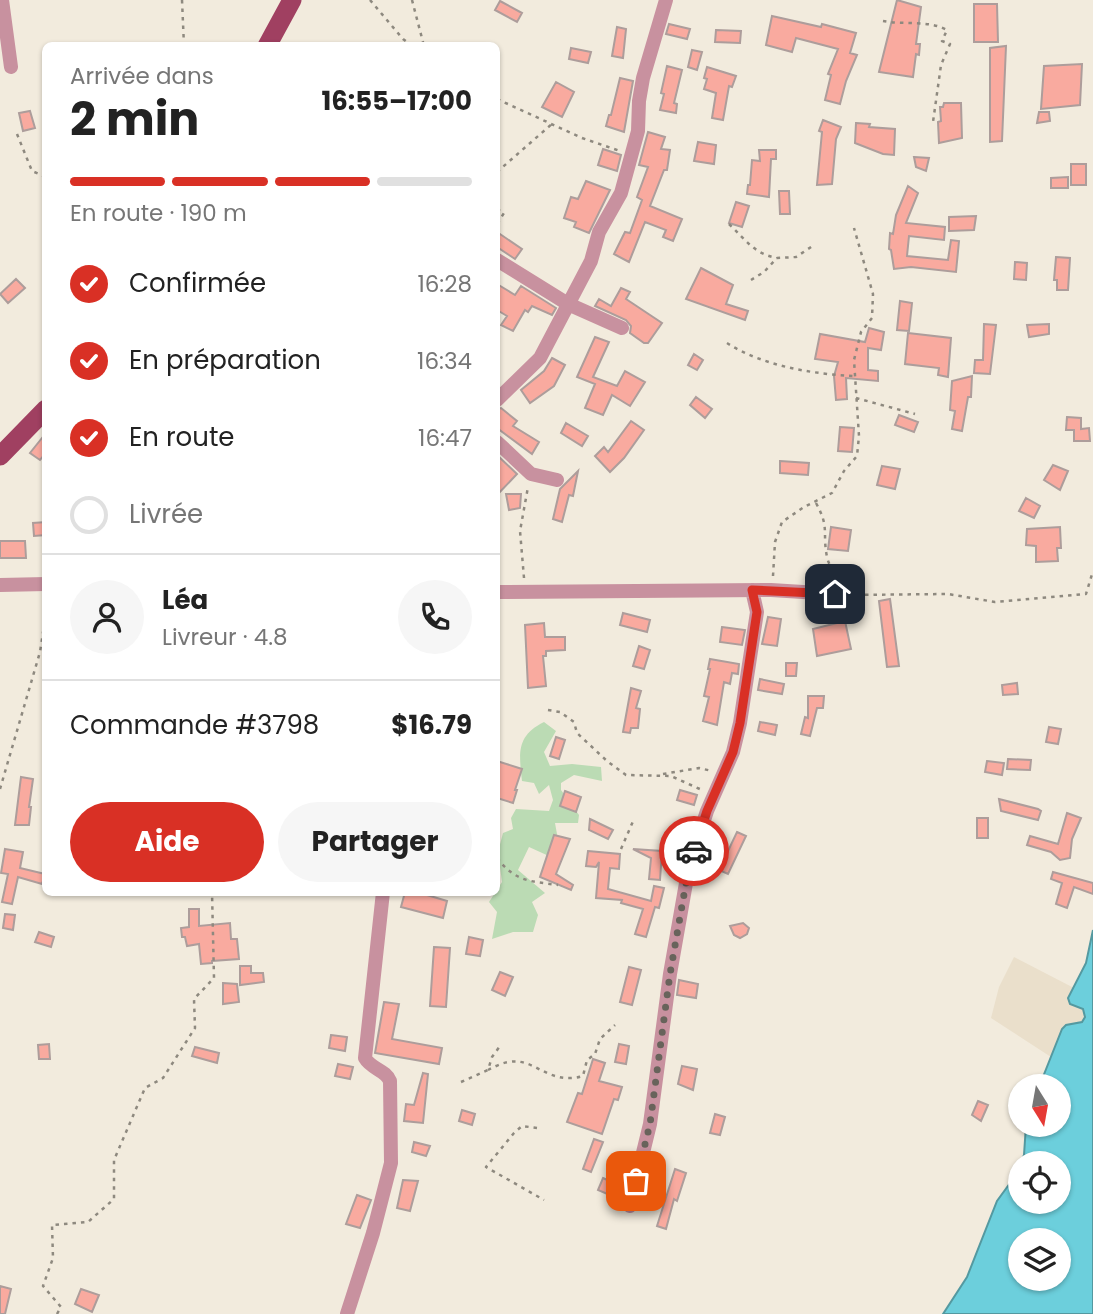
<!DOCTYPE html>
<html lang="fr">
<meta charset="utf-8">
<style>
body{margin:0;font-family:Poppins,sans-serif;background:#f6f6f6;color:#222;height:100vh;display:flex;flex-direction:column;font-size:26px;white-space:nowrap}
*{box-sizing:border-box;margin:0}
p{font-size:23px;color:#767676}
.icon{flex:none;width:38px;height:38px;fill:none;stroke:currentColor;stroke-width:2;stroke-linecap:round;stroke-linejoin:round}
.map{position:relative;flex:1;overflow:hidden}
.details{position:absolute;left:42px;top:42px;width:458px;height:854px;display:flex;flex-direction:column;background:#fff;border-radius:10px;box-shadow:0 2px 5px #0004}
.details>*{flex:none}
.needle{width:46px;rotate:169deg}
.controls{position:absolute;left:1008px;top:1074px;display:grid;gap:14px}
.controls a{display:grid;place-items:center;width:63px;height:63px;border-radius:50%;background:#fff;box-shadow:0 2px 5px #0004;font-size:35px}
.pin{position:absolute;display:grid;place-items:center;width:60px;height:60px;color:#fff;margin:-30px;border-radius:14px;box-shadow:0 4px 10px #0006}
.courier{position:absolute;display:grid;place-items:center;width:70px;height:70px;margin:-35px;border:5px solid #d93025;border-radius:50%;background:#fff;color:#222;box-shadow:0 2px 9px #0007}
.summary em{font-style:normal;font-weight:700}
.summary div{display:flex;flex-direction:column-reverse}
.summary{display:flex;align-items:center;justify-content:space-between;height:119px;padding:0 28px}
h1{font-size:46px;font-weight:700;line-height:52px}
.bar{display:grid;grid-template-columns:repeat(4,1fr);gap:10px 7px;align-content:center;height:84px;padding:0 28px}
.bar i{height:9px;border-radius:5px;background:#e0e0e0}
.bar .active{background:#d93025}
.bar p{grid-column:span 4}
.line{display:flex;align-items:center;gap:18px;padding:0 28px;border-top:2px solid #e0e0e0}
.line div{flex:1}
.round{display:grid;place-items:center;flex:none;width:74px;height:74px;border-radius:37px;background:#f6f6f6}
ol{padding:0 28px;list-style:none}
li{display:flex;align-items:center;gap:21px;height:77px}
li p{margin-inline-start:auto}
li .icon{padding:7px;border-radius:50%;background:#d93025;color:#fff;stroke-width:4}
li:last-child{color:#767676}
li i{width:38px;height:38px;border:4px solid #e0e0e0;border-radius:50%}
.action{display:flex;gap:14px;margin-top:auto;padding:14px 28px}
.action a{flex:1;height:80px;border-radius:42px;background:#d93025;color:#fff;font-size:28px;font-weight:700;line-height:80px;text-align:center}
.action a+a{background:#f6f6f6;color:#222}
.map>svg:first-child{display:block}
.built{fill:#eadfcb}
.green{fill:#bbdbb4}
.water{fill:#6ccfdc;stroke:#5499a0;stroke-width:2;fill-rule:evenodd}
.building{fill:#f9aa9f;stroke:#ad9d9b;stroke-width:2}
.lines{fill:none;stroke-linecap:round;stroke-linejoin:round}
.path{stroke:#8e897f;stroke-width:2.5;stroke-dasharray:3.5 5;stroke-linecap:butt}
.minor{stroke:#c8919f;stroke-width:14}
.primary{stroke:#a04061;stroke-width:19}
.done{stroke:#68635b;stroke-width:7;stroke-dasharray:0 12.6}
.route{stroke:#d93025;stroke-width:9}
</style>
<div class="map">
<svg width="1093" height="1314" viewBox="0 0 1093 1314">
<rect width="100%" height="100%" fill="#f2ebdd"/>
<path class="built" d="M1014,957L1074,988L1068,998L1070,1004L1080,1006L1085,1012L1082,1022L1066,1025L1057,1039L1051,1057L991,1018L999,987Z"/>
<path class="green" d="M544,722L556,731L544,752L550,766L572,764L601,767L602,781L574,775L561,783V790L579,815L578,823H555L562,862L529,847L518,870L545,893L532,902L538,915L533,932H513L492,939L497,912L489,902L502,882L498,852L503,833L513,829L511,818L516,809L549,811L553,800L549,785L539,794L534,783L522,781C519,753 516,736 544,722Z"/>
<path class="water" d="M1093,930V1314H943L967,1277L997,1201L1013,1179L1024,1155L1026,1125H1059V1087H1039L1062,1029L1066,1025L1082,1022L1085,1017L1083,1009L1070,1004L1068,998L1086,963ZM1020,1164H1059V1202H1020ZM1020,1241H1059V1279H1020Z"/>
<path class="building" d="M897,0L921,7L916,44H920L919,55L916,54L913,77L879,72Z
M500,1L522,13L517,22L495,10Z
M974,4H997L998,42H974Z
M772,16L821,27L822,24L856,33L850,53L857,55L846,81L840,104L825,100L831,75L828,74L838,49L796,38L792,52L766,45Z
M669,24L690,29L687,39L666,34Z
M617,27L626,29L623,58L612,56Z
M716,30L741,31L740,43L715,42Z
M1006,46L1002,141L990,142V48Z
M571,48L591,52L588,63L569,59Z
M692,50L702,52L697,70L688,67Z
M1082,64L1080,105L1041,109L1044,66Z
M667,66L682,70L674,103L677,104L676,113L660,110L664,94L661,93Z
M707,67L736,76L732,87L729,86L723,120L712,118L716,93L704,89L707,79L704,78Z
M620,78L633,81L624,132L606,126L609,115H611Z
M556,82L574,92L562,117L542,107Z
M944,103H961L962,138L939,143L938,122L941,121L940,107H943Z
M30,111L35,128L23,131L19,113Z
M1039,112H1049L1050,121L1037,123Z
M823,120L841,127L836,139L832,184L817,185L822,132L819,131Z
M856,123L870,124L869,127L895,129L894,155L883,154L855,143Z
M648,132L665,137L661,149L670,150L667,170H664L650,206L682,219L673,241L663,237L666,230L645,222L629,262L614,254L625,232L630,233L642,200L637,197L648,167L639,165Z
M698,142L716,145L714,164L694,161Z
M603,149L621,155L617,171L598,165Z
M759,150H776V159H771L769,197L747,194L748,185H750L752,160L760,161Z
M914,157L929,158L926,171L916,167Z
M1071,164H1086V185H1071Z
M1068,177V188H1051V178Z
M586,181L610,190L589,233L574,227L576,222L564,218L571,197L578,199Z
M908,186L918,193L906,223L945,227L944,240L909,236L907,256L948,260L951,240L959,241L956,272L911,267L894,269L891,250L889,249L890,233L893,234L896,215Z
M779,191H789L790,214H780Z
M736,202L749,206L742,227L729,223Z
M976,216L974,230L949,231V217Z
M497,232L522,249L515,259L497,247Z
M1056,257L1070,258L1068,290H1057V280H1054Z
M1015,262L1027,263L1026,280L1014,279Z
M701,268L733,285L726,304L748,311L745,320L686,299Z
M16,279L25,288L8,303L0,294Z
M497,284L515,295L521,286L556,308L552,315L532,306L528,312L525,310L513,331L501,325L507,316L497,310Z
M621,288L630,292L626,299L662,323L648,343H644L630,333L631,326L626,320L595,306L599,299L611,306Z
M900,301L912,303L909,331L897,330Z
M984,324L996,325L990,374L974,373L975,360H983Z
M1049,324V334L1029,337L1027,325Z
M869,328L884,332L881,350L868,348V370L878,371V381L846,378L847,399L836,400L834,376L838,362L815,359L820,334L865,342Z
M908,333L951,338L948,377L938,375L939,368L905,364Z
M595,337L609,342L593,377L617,386L625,371L645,382L630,406L612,395L603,415L585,408L595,384L577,377Z
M694,354L703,360L697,370L688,365Z
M552,358L565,365L554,386L530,403L521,390L544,371Z
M972,376L971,397H968L962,431L952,429L955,411L950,410L952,381Z
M696,397L712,409L705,418L690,405Z
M501,408L517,421L513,426L539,442L532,454L497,428V409Z
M899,415L918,422L914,432L895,425Z
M1067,417L1081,418V429L1089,428L1090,441H1074V430H1066Z
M631,421L644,430L624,458L610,472L595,456L604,447L608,452Z
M566,423L588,436L582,446L561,433Z
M840,427L854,428L852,452L838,451Z
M46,433V453L40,460L30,453Z
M497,455L517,474L497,495Z
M780,461L809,463L808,475L780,473Z
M1053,465L1068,471L1060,490L1044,480Z
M882,466L900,469L895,489L877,485Z
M578,471L573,496L569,495L562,522L553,519L560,489Z
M506,494H521L520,508L509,510Z
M1026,498L1040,506L1034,518L1019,511Z
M46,522V535L34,536L33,523Z
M831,527L851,530L848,551L828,549Z
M1060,527L1061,548H1057L1058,561L1036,562V546L1026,545L1027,529Z
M0,541H25L26,558H0Z
M890,599L899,666L887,667L879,601Z
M623,613L650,620L647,632L620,625Z
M768,617L781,619L777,646L762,644Z
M845,621L851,649L817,656L813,629Z
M544,623L545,637H565V650L546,651V656H543L546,686L528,688L525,625Z
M722,627L745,630L742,645L720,642Z
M639,646L650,650L644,669L633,666Z
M710,659L739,664L738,674L732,673L730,684L724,682L717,725L703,721L709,697L704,696L710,669H708Z
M786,663H797L796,676H786Z
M760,679L784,684L782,694L758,690Z
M1017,683L1018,694L1003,695L1002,685Z
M631,688L641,691L636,708L640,709L638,728H631L630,733L623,732Z
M808,696H824L823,708H817L810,736L801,734L805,717L808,718Z
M760,722L777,725L775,735L758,731Z
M1049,727L1061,729L1058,744L1046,742Z
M556,737L565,740L559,759L550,756Z
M1008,759L1031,760L1030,770L1007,769Z
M497,761L522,769L515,790H517L513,803L497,798Z
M987,761L1004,763L1002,775L985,772Z
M21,777L33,779L29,807H31L29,825H15Z
M680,790L697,795L694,805L677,800Z
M565,791L581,797L576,812L560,806Z
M999,799L1038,809L1041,811L1038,820L1001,811Z
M1067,813L1081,818L1072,839L1070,858L1060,860L1051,852L1027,845L1030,836L1058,844Z
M977,818H988V838H977Z
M590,819L613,830L608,839L589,830Z
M737,832L746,836L728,874L719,870Z
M554,835L570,839L556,874L573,885L571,890L540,877Z
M5,849L23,852L20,868L45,874L42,884L18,877L12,904L2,902L8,874L1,873Z
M633,849L662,851L660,880L649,879L651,858Z
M588,851L620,854L619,869L610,868L608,889L651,901L654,886L664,888L659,908L655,907L646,937L635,934L643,909L621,903L622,900L596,898L599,862L596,867L586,866Z
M1053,872L1093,883V894L1074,887L1067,908L1056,904L1062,883L1051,879Z
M405,892H417L447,901L443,918L401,907Z
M189,909H199V926L230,923L231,939H237L239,959L212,961V963L201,964L199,944L187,946L185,937H182L181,928L189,927Z
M5,914L15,915L13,930L3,928Z
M743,923L749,928L747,934L740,938L734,935L730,926Z
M39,932L54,937L51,947L35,942Z
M469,937L483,940L480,956L466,954Z
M434,947L450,948L446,1007L430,1006Z
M240,966H251V973H263L264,982L240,985Z
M629,967L641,970L632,1005L620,1002Z
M500,972L513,977L505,996L492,990Z
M679,980L698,984L696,998L677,995Z
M223,983L237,984L239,1002L223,1004Z
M384,1002L399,1004L392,1039L442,1048L439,1064L375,1053Z
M331,1035L347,1037L345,1051L329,1048Z
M49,1044L50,1059H39L38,1045Z
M619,1044L629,1046L626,1064L615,1062Z
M195,1047L219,1053L217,1063L192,1056Z
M593,1059L605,1063L599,1081L622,1087L618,1100L614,1099L602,1134L567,1122L578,1093L582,1094Z
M338,1064L353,1067L350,1079L335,1076Z
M682,1066L697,1069L693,1090L678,1084Z
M423,1073L428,1074L423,1123L404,1121L406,1104L414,1105Z
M978,1101L988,1105L981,1121L972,1115Z
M462,1110L475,1114L472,1125L459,1121Z
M715,1114L725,1117L720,1135L710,1133Z
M594,1139L603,1142L591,1172L583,1169Z
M414,1142L430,1146L426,1156L412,1152Z
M675,1169L686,1173L677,1201L674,1199L666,1229L657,1226Z
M603,1178L618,1185L612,1196L598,1190Z
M403,1180L418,1181L410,1211L397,1208Z
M357,1195L371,1200L360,1228L346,1224Z
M0,1286L11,1289L5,1314H0Z
M81,1289L99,1295L92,1312L75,1304Z"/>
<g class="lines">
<path class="path" d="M182,0L184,46
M370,0L403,39L412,46
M412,0L424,46
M883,21C904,25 929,20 947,30L942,41L950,44L941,65L933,122
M497,99L582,138L620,151
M17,134L32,171L46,177
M497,172L553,123
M497,209L504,213L497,224
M729,224C745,239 754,254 777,258
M751,280L764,272L777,258L796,257L814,245
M727,343C763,366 812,374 854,376
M856,398L915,414
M816,503C830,528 822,532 827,557C829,566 835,573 835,583
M773,576L775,542L782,522L804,507L832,493L844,471L857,456L859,436L854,360L861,332L872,318L873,294L854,228
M524,578L520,531L528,487
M848,595L948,594L995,602L1086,594L1093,571
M548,710L560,712L574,722L577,733L607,761L626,775L671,776L702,790
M663,774L699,768L712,771
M0,789L40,652L46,613
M621,849L634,819
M497,858C516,882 529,881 558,885
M488,1070C494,1067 501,1063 509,1062C535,1057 548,1086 583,1076L587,1060L595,1054L600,1039L615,1025
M461,1082L488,1070L492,1057L500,1046
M537,1128L522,1126L514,1133L486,1167L544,1200
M57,1314L61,1307L43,1286L53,1258L52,1225L88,1222L114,1199V1160L145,1088L163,1078L195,1028L194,999L214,978L212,892"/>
<path class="minor" d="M2,0L11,67
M497,260L568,304L622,328
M497,400L540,358L591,261L599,232L621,193L638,131L639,101L643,78L666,0
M497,442L531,474L557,480
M0,585L46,584
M497,592L771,590L835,594
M630,1206L650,1124L670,974L689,866L707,811L733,752L740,723L757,612L752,590
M347,1314L373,1233L391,1163L390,1081C386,1070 371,1069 365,1058L383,892"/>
<path class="primary" d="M267,46L292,0
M0,456L46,409"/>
</g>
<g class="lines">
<path class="done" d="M636,1181L650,1124L670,974L689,866L694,851"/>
<path class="route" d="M694,851L707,811L733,752L740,723L757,612L752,590L835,594"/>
</g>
</svg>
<div class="controls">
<a><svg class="needle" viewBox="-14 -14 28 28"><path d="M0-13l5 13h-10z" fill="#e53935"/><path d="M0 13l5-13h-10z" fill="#767676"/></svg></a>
<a><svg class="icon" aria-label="locate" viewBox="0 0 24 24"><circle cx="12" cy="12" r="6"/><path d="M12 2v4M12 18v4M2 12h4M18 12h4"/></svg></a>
<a><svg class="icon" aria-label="layers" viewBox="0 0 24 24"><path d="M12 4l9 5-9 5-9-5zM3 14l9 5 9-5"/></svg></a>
</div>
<div class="pin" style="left:636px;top:1181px;background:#ea580c"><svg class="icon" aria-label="bag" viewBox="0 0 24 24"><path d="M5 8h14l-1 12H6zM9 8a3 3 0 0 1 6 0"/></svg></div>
<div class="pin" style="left:835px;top:594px;background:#1f2937"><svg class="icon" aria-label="home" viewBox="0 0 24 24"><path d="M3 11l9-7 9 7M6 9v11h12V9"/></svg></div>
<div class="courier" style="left:694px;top:851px"><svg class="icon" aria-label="car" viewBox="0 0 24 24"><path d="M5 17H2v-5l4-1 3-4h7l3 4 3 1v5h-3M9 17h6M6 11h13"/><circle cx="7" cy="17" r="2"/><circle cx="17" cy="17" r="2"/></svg></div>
<section class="details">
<div class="summary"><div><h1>2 min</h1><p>Arrivée dans</p></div><em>16:55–17:00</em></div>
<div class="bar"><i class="active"></i><i class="active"></i><i class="active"></i><i></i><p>En route · 190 m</p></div>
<ol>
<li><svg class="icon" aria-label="check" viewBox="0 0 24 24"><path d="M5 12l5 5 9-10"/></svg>Confirmée<p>16:28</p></li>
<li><svg class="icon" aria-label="check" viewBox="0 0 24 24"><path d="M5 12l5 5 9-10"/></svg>En préparation<p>16:34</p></li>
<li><svg class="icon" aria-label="check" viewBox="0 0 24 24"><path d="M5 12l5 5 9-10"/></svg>En route<p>16:47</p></li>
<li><i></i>Livrée</li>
</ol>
<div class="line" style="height:126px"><a class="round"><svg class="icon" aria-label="person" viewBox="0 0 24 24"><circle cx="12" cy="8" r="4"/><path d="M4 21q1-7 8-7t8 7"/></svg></a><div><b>Léa</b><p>Livreur · 4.8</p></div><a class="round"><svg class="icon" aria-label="phone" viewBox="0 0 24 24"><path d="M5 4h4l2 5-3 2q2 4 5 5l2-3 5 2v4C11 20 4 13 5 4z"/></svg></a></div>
<div class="line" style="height:91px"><div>Commande #3798</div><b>$16.79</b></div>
<div class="action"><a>Aide</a><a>Partager</a></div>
</section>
</div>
